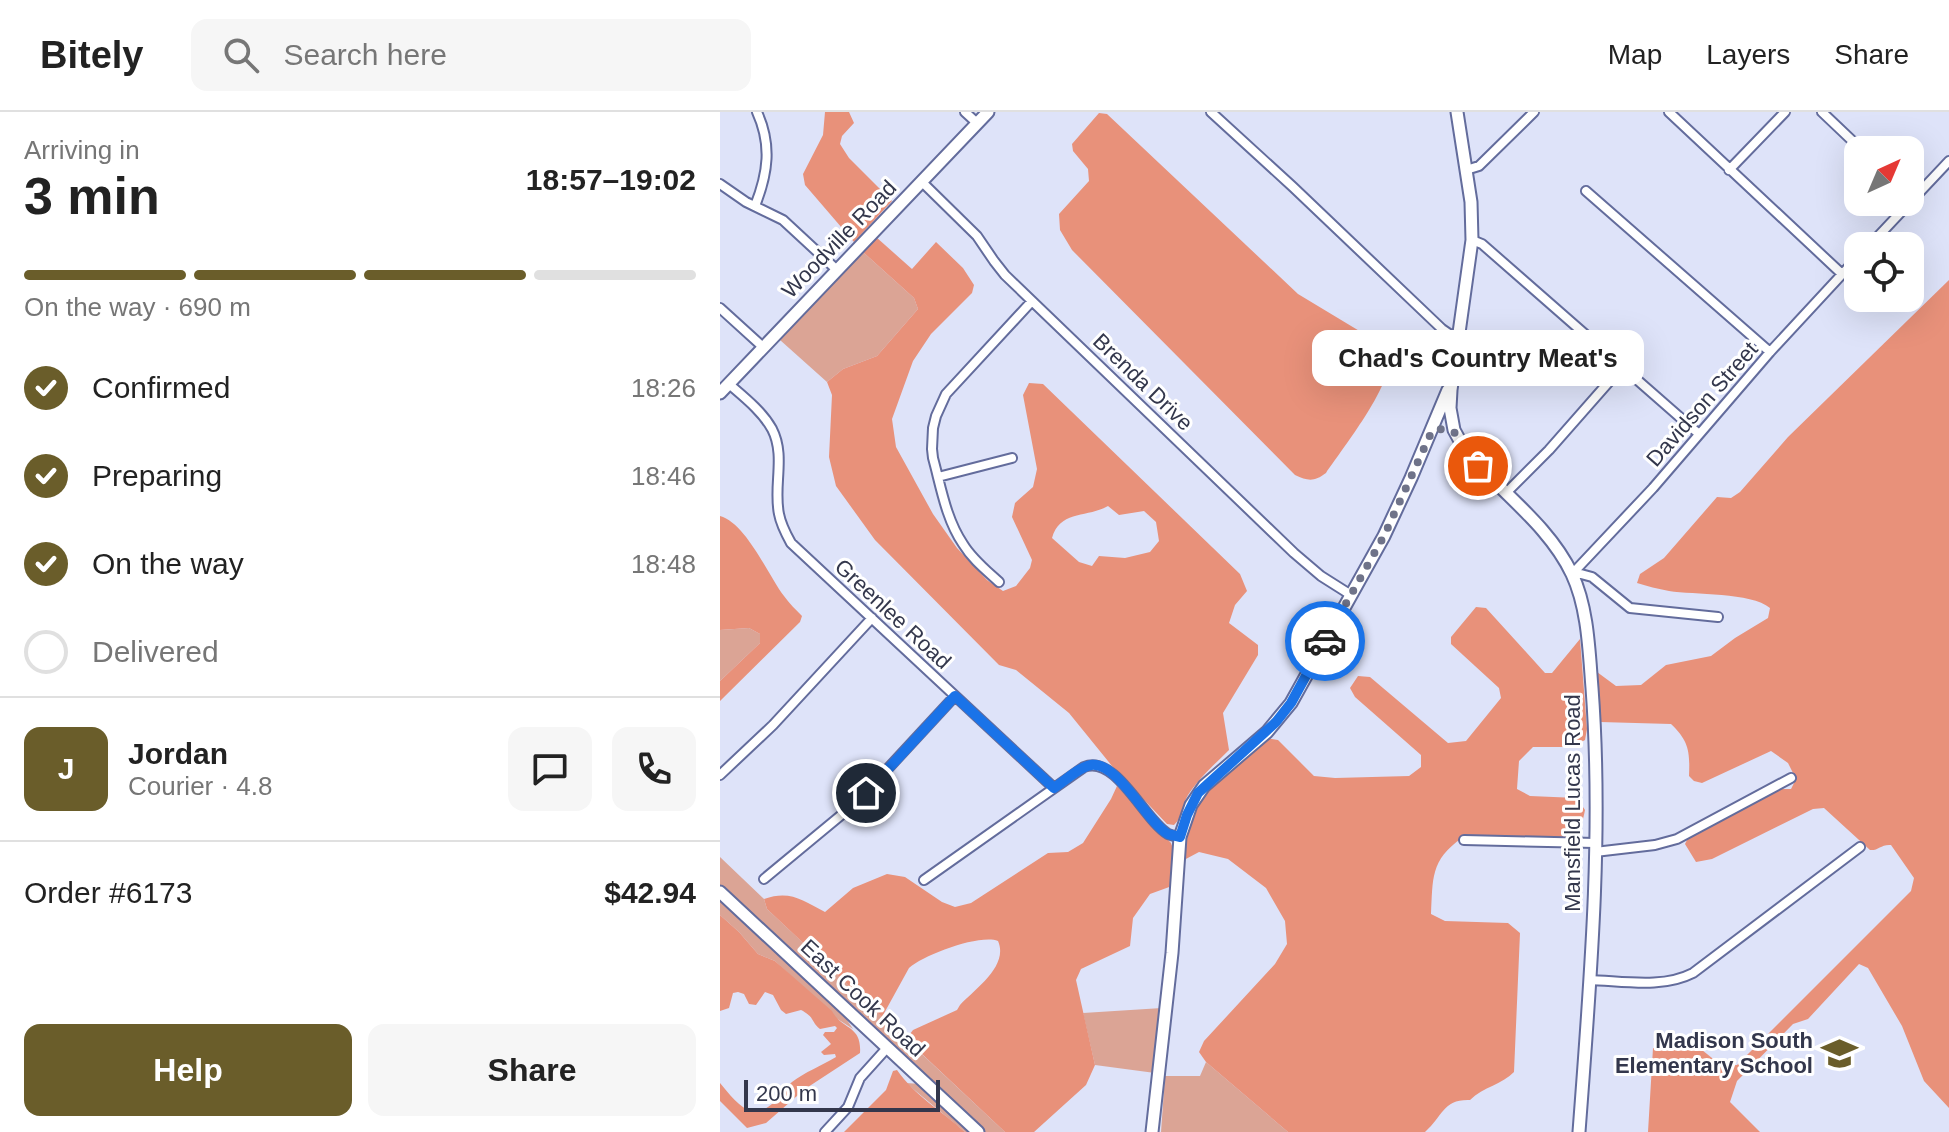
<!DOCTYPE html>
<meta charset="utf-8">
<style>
body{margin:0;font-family:Arial,sans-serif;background:#f6f6f6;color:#222;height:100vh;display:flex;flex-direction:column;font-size:30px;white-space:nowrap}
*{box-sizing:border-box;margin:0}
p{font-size:26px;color:#767676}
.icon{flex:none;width:44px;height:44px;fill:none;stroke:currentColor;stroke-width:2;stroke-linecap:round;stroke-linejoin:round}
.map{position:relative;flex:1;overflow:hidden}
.panel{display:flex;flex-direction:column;background:#fff;width:720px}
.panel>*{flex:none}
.needle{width:52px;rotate:44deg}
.tools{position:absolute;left:1124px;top:24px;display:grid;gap:16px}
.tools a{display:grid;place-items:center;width:80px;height:80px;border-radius:16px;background:#fff;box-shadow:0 8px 32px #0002;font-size:40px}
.scale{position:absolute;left:24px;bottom:20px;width:196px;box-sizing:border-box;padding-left:8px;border:4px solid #33374c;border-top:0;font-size:22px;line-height:28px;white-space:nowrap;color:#33374c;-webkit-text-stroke:6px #fff;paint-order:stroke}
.pin{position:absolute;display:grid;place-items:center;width:68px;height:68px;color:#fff;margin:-34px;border:4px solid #fff;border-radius:50%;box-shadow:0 2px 8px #0007}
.courier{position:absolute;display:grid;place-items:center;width:80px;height:80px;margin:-40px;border:6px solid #1a73e8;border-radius:50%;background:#fff;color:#222;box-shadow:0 2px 10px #0007}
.bubble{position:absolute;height:56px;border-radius:16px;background:#fff;box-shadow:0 8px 32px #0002;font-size:26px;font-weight:600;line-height:56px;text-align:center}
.headline em{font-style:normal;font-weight:600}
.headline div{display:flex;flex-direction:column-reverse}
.headline{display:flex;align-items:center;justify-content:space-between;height:136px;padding:0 24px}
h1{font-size:52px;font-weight:600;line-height:60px}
.bar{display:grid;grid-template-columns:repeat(4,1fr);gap:12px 8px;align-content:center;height:96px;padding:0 24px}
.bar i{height:10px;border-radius:6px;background:#e0e0e0}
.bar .active{background:#6a5d2a}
.bar p{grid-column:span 4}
.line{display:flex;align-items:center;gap:20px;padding:0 24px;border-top:2px solid #e0e0e0}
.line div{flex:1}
.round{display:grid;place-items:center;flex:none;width:84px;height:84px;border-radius:16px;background:#f6f6f6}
ol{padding:0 24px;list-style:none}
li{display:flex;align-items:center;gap:24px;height:88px}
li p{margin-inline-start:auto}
li .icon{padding:8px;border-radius:50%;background:#6a5d2a;color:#fff;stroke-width:4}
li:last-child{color:#767676}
li i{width:44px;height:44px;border:4px solid #e0e0e0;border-radius:50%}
.cta{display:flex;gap:16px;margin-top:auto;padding:16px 24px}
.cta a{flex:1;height:92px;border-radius:16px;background:#6a5d2a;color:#fff;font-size:32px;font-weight:600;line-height:92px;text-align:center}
.cta a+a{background:#f6f6f6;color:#222}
header{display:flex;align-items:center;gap:48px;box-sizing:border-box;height:112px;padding:0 40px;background:#fff;border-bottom:2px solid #e0e0e0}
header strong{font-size:38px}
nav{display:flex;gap:44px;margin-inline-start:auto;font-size:28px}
.search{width:560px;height:72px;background:#f6f6f6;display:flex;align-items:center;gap:20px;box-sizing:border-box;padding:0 28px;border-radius:16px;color:#767676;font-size:30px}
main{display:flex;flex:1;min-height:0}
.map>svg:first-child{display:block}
.green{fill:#dba495}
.forest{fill:#e8917a;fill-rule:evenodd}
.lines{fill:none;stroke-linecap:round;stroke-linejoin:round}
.street-casing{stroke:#636c9c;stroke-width:12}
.secondary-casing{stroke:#636c9c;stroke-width:15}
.street{stroke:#fff;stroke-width:8}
.secondary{stroke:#fff;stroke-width:11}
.done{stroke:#6f7389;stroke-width:8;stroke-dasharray:0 14.4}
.route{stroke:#1a73e8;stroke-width:10}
.labels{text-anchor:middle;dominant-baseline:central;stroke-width:6;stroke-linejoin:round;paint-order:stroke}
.street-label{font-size:22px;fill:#33374c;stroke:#fff}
.poi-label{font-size:22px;font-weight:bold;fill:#33374c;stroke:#fff;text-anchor:end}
</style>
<header>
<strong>Bitely</strong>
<div class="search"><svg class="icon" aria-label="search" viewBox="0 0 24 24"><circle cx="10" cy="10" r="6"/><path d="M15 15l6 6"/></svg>Search here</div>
<nav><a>Map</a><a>Layers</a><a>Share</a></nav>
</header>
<main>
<section class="panel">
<div class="headline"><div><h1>3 min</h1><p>Arriving in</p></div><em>18:57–19:02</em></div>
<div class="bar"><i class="active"></i><i class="active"></i><i class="active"></i><i></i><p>On the way · 690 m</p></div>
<ol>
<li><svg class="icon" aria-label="check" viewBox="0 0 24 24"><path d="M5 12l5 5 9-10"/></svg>Confirmed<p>18:26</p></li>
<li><svg class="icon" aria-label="check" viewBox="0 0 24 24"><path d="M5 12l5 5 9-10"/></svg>Preparing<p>18:46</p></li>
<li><svg class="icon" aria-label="check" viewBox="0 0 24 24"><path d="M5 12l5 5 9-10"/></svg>On the way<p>18:48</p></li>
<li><i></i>Delivered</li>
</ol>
<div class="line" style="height:144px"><b class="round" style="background:#6a5d2a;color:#fff">J</b><div><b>Jordan</b><p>Courier · 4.8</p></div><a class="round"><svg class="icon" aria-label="chat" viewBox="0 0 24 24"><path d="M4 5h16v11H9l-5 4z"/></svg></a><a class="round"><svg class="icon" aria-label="phone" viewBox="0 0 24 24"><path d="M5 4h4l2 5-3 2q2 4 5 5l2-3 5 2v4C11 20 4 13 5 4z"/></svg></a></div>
<div class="line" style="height:104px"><div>Order #6173</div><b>$42.94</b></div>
<div class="cta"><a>Help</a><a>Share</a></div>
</section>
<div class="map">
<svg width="1229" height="1020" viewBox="0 0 1229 1020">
<rect width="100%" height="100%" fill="#dee3f9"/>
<path class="green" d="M143,140L194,186L198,197L157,244L123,257L107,270L60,228Z
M29,516L40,522V531L0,569V518Z
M0,745L44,787L47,797L285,1020H265L0,775Z
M0,786L129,906L127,908L133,917L116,906L55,849L38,842L19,820L0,803Z
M442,896L435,961L375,953L363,901Z
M486,950L568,1020H441L445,964H480Z
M186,971L201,972L252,1020H245Z"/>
<path class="forest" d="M105,0H129L134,11L122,24L120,32L129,46L172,89L134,130L85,73L83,62L103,23Z
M379,1L387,2L578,182L651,226C659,232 667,240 668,251C670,276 621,339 606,361C594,370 588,369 575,363L352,138L340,118L339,102L369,69L368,57L353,39L352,32Z
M156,125L192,157L216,130L243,156L254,173L252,181L211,222L193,249L172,307L176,335L213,402L237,436L267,468L283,479L296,474L310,456L312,448L292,405L295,391L313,375L317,357L303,283L309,271L323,272L520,462L527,479L515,493L509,511L538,533V543L503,601L509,638C495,652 479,666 468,683C462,693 463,705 454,713L447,712L392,654L349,601L296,558L279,553L155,428L116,374L109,345L112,283L107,270L123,257L157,244L198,197L194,186L143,140ZM388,394L399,403L424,399L436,410L439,429L430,440L405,446L379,444L372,454L359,450L332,426C340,398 367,406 388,394Z
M1229,168V996L1204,969L1182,914L1148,856L1139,852L1088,907L1073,912L1017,969L1010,990L1040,1020H928L933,936L982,938L1002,954L1017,953L1191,779L1194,766L1171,733C1161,732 1158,739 1150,738L1104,696L1093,697L992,747L976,750L965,732L969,724L1059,677H1071L1076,667L1068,651L1051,639L982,671L974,669L969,664C970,640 969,629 951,612L880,610L877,560L896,574L921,573L946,553L991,544L1015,526L1048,506L1050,496C1031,480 974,483 949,479C938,477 927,474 917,471L920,462L944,446L997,385L1011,386L1020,380L1068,325Z
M0,404C26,411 48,463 64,484C69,491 76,498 82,504L80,510L0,589V569L40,531V522L29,516L0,518Z
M756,495L766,496L825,561H832L860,527L867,617L865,628L852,635H813L799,649L797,677L810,684L857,686L865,698C863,709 860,719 851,727L742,726C710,748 713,767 711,802L725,809L788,811L800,821L794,960C783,972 763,975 750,988C723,987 723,1004 705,1020H568L486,950L479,940L484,929L555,852L567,832L565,809L546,776L508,747L479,740L464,748V729L471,700L481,683L546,626L558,628L594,664L615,666L689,664L701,655V643L635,585L630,576L638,564L650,565L728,631L746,629L781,586L779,576L731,532V525Z
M397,674L451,731L458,751L452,774L430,782L413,806L410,834L361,857L356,868L375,953L366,973L314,1020H285L186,927L193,918L237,898L240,893C255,877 289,854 278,829C259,822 204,843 189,856L162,905L47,797L44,787C70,778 82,788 105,800L133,776L167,762L185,765L222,790L235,795L251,791L328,741L348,740L363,731L391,687Z
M0,803L19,820L38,842L55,849L112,899C122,918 142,913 140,941L85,977L46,1011L27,1016L0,989V971C16,990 32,1013 55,989C61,983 65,976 72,970C85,960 101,954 116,945L115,942L104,943L101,940L111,932L103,923L105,920H114L117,916L115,914L100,917C91,910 95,905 81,898L66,902L61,898L53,883L45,880L36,893L29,892L24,882L18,880L13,881L9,896L0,899Z
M177,958C195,984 222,999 245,1020H124L166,978L173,959Z"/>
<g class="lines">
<defs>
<path id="street" d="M245,0L257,11
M491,0L573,75L722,217L738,228
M949,0L1122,162
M1102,0L1142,38
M746,58L759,54L814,0
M1009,58L1065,0
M202,70L257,124L274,149L285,163L574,441L601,464L631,483
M0,72L26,90L63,108L117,158
M866,79L1050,240
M35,94C48,61 52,33 37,0
M752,128L762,132L979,322
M1149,134L1229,49
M0,196L43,235
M9,272C24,285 42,299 52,317C66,344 53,374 59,402C61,413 66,422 71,431L334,676
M218,365L292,346
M786,381L829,338L902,255
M852,462L933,376L1050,240L1138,145
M853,462H861L872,465L910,496L998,505
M279,470C266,458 252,447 243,432C226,407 221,375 213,346L212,337L213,316L216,304L226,282L312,189
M0,663L53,613L152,506
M744,728L875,731
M875,740L935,733L957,727L1071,666
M44,767L137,690L235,584
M204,768L364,655C396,642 424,708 448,722C451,723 457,725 460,725
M869,868C903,869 942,877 973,861L1140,735
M105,1020L128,995L140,966L167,936"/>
<path id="secondary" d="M737,0L751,90L752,128L731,278L730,296L734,318L745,338C780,380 828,412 852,462C868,496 869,539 872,576C883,723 870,873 859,1020
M0,281L268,0
M0,780L258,1020
M432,1020L452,841L460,725L471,693L484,674L547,620L571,591L664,424L691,366L728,278"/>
</defs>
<use href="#street" class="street-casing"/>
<use href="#secondary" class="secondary-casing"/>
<use href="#street" class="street"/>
<use href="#secondary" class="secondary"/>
</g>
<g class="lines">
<path class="done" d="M605,529L664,424L712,319L722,317L735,321L745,338L758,354"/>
<path class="route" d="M146,681L235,584L334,676C345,669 359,655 371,653C397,649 427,710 448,722C451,723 457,724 460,725L467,703L478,681L556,610L571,591L605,529"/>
</g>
<defs>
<symbol id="school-bare" viewBox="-9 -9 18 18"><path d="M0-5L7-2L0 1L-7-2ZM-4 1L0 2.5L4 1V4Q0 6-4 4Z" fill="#6a5d2a" stroke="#fff" stroke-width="2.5" paint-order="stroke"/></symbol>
</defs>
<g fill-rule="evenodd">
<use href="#school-bare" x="1094" y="916" width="51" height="51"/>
</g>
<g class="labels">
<g class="street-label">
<text transform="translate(119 127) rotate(-46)">Woodville Road</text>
<text transform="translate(423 270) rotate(44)">Brenda Drive</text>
<text transform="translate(982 292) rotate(-49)">Davidson Street</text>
<text transform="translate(173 502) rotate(43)">Greenlee Road</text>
<text transform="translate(852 691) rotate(-90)">Mansfield Lucas Road</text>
<text transform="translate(143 886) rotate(43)">East Cook Road</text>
</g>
<g class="poi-label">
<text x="1093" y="928">Madison South<tspan x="1093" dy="25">Elementary School</tspan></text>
</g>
</g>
</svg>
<div class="tools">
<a><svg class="needle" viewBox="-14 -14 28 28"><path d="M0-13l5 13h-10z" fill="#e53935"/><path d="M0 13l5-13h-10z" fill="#767676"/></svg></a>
<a><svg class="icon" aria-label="locate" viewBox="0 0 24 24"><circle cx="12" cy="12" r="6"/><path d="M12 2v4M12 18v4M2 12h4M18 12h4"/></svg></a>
</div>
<div class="scale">200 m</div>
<div class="pin" style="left:758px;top:354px;background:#ea580c"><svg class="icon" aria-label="bag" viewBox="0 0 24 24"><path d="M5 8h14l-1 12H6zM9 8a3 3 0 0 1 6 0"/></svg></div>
<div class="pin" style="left:146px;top:681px;background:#1f2937"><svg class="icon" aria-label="home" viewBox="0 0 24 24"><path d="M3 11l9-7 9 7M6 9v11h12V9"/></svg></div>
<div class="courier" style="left:605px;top:529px"><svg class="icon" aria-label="car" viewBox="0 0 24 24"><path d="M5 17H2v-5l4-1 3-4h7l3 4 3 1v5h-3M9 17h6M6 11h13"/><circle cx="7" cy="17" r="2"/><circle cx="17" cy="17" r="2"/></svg></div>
<div class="bubble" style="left:592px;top:218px;width:332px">Chad's Country Meat's</div>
</div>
</main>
